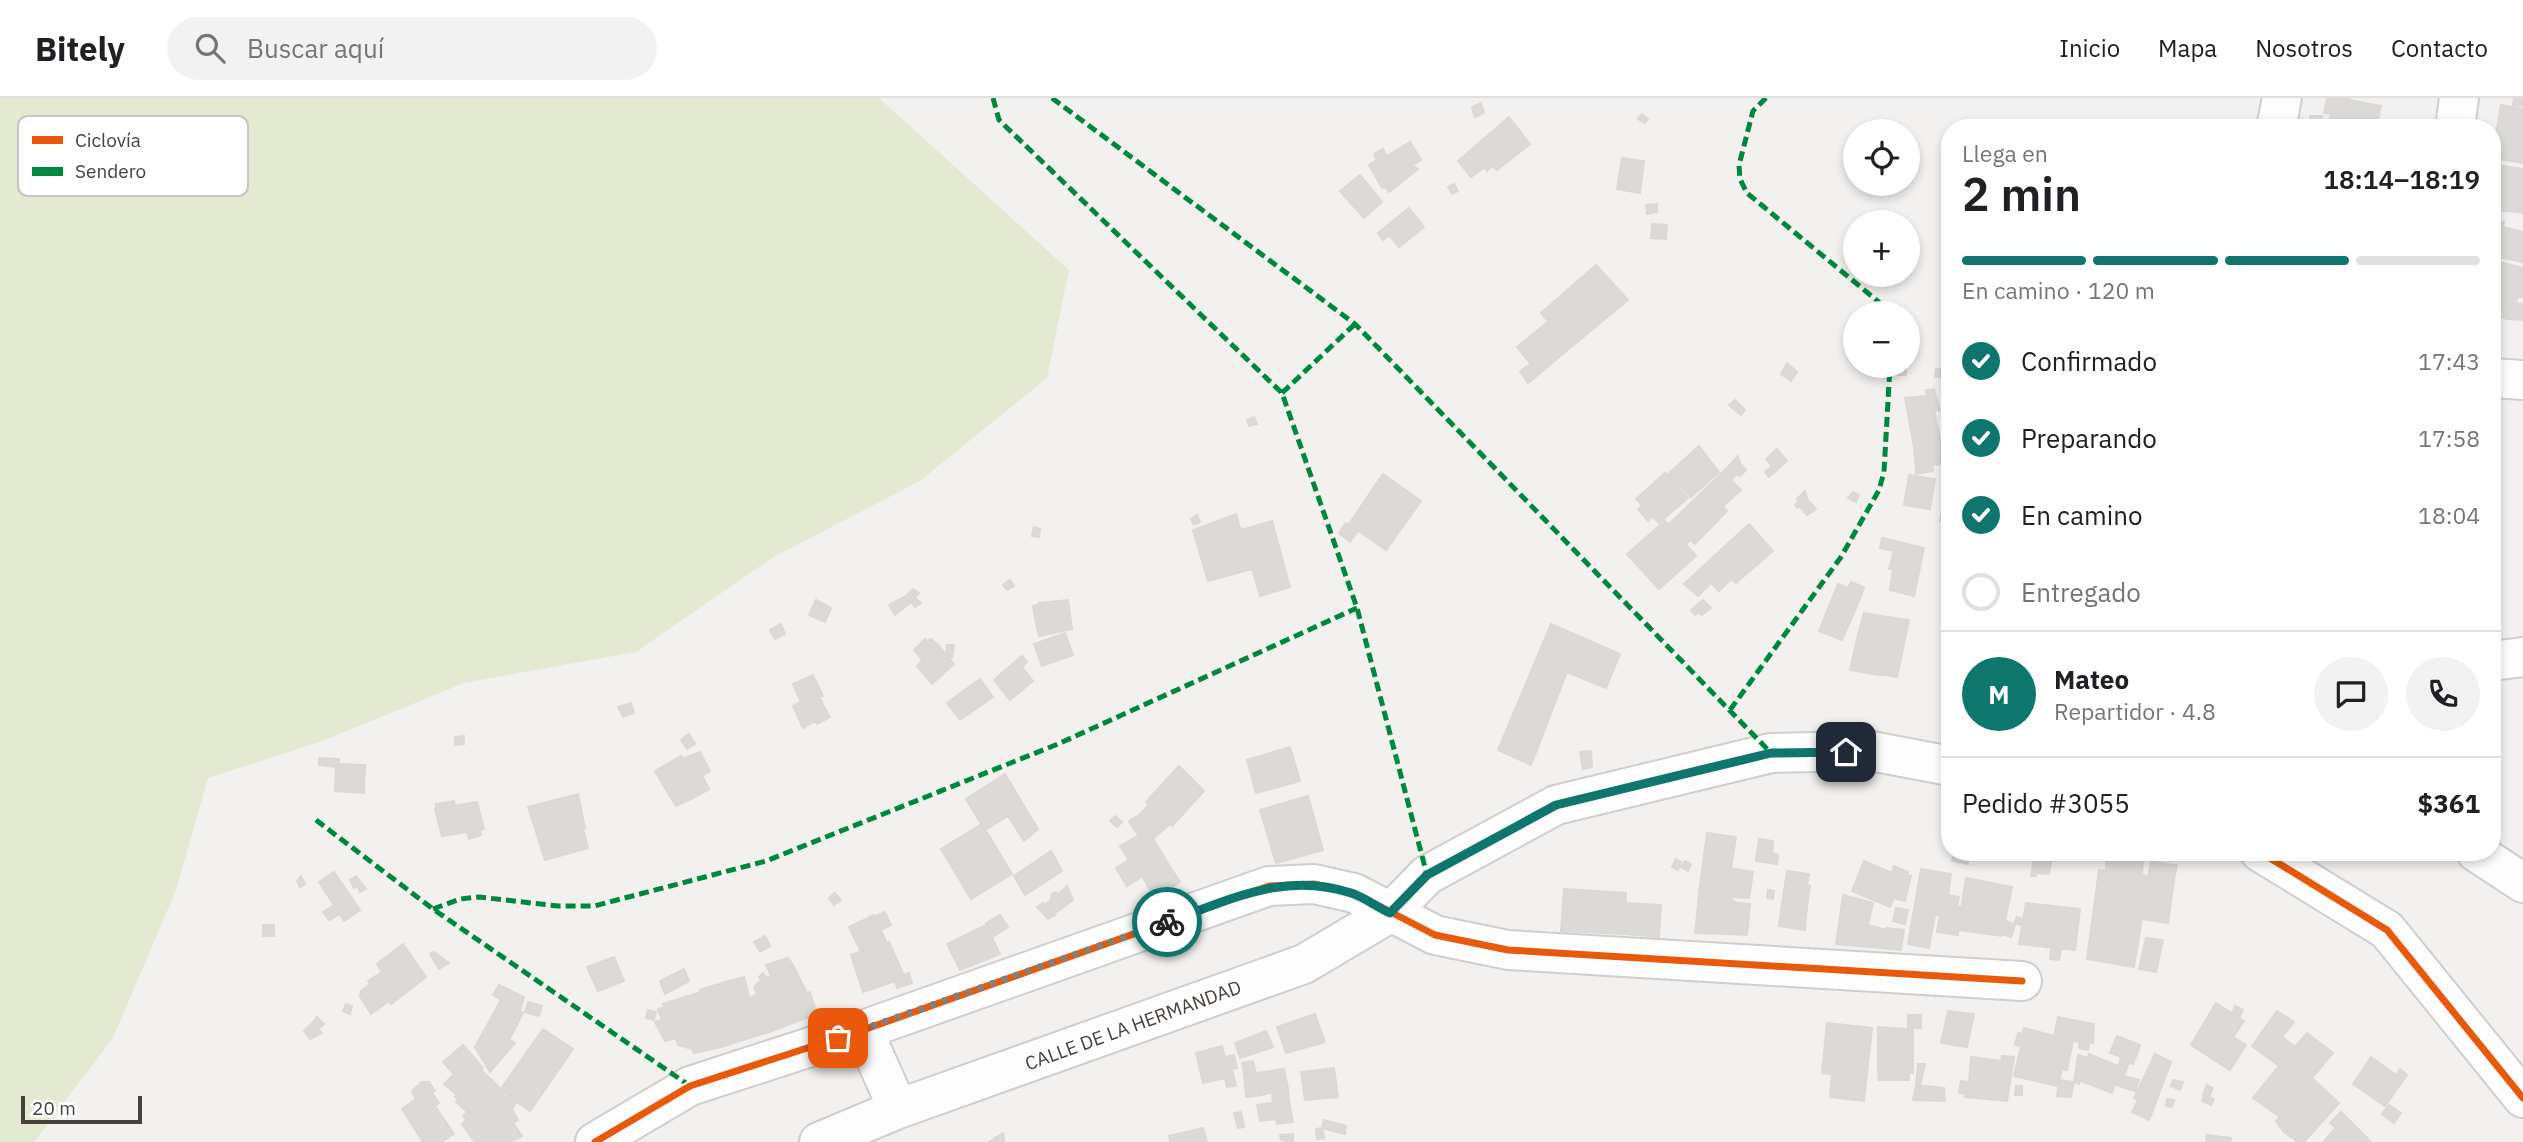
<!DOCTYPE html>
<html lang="es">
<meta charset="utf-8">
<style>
body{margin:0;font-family:"IBM Plex Sans",sans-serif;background:#f2f2f2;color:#202124;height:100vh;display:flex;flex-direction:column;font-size:26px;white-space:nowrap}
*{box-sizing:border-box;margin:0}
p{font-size:23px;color:#757577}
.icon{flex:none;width:38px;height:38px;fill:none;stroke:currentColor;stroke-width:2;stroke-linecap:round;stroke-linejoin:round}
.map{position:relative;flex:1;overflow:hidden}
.drawer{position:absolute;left:1941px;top:21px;width:560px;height:742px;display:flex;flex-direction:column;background:#fff;border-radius:28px;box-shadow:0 4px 10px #0003}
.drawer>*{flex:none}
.tools{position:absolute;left:1843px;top:21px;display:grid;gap:14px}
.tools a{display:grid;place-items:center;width:77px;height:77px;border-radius:50%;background:#fff;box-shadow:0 4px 10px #0003;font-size:35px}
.scale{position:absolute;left:21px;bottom:18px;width:121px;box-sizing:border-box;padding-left:7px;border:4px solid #48413b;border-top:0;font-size:19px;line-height:24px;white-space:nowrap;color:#48413b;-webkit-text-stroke:5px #fff;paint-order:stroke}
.pin{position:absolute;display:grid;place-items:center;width:60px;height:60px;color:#fff;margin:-30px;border-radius:14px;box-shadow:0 4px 10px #0006}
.courier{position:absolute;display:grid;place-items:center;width:70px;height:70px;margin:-35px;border:5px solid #0f766e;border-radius:50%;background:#fff;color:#222;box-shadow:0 2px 9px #0007}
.overview em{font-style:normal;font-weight:600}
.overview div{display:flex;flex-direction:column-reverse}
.overview{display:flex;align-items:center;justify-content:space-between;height:119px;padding:0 21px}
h1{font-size:46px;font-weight:600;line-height:52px}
.bar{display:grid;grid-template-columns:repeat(4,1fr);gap:10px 7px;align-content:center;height:84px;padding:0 21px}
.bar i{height:9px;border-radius:5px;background:#e0e0e0}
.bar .current{background:#0f766e}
.bar p{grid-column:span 4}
.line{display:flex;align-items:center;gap:18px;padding:0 21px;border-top:2px solid #e0e0e0}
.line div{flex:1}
.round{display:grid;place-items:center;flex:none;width:74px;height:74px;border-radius:37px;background:#f2f2f2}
ol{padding:0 21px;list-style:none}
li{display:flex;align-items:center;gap:21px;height:77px}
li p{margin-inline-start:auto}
li .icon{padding:7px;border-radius:50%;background:#0f766e;color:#fff;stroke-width:4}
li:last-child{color:#757577}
li i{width:38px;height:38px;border:4px solid #e0e0e0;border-radius:50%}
header{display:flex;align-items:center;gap:42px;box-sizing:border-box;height:98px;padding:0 35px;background:#fff;border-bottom:2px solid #e0e0e0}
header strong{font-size:33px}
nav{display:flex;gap:38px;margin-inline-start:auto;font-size:24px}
.search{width:490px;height:63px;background:#f2f2f2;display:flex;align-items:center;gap:18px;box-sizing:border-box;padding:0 24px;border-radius:38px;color:#757577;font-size:26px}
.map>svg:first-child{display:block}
.green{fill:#e4ead2}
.building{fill:#dcdad7;stroke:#dbd8d5;stroke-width:2}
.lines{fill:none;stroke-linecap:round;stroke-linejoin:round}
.minor-casing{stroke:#d1cecc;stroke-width:42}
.minor{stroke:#fdfdfd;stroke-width:38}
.quiet{stroke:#00873e;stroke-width:5;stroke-dasharray:10 5;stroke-linecap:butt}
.cycleway-casing{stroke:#fff;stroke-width:11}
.cycleway{stroke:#e8590c;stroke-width:7}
.done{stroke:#847f7a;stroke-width:7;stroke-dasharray:0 12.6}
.route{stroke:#0f766e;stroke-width:9}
.labels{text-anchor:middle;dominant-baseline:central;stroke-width:5;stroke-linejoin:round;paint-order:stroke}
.street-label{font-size:19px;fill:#48413b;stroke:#fff}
.key{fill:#fff;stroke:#c8c6c4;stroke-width:2}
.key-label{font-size:19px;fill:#48413b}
</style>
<header>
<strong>Bitely</strong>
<div class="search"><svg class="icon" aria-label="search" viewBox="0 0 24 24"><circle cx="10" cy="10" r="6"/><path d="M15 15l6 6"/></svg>Buscar aquí</div>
<nav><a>Inicio</a><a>Mapa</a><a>Nosotros</a><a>Contacto</a></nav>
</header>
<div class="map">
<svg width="2523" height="1044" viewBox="0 0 2523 1044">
<rect width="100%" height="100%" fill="#f3f1ef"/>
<path class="green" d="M0,0H879L1069,172L1047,280L920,383L772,460L636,554L464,585L320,644L208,680L176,792L113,940L34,1044H0Z"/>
<path class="building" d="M2327,0H2350L2344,30H2328L2331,16L2324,15Z
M2514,0H2523V8L2513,7Z
M2349,2L2381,8L2376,30H2344Z
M1481,5L1484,15L1475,19L1472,9Z
M2501,7L2523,11V65L2492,60Z
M1642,16L1648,21L1645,25L1638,21Z
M2310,18H2322L2320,30H2310Z
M1509,19L1530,46L1497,72L1493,68L1487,73L1485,69L1471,79L1458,63Z
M1410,44L1421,62L1389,81L1391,85L1382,90L1369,67L1377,62L1374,56L1383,51L1387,58Z
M1622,60L1644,63L1640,95L1617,91Z
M1412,67L1418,71L1389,94L1385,89L1391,85L1389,81Z
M2496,67L2523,71L2522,100L2492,96Z
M1360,77L1382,104L1364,120L1340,93Z
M1454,86L1458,93L1452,96L1448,89Z
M2523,90V115L2517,114L2519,100H2522Z
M2494,96L2519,100L2517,114L2492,112Z
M1657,106V114L1647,116L1646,107Z
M1409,110L1424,129L1399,149L1389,137L1383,142L1378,135Z
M2492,123L2504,124L2498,164L2492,163Z
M1652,126L1667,127L1666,141L1651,140Z
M2503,129L2523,134V164L2498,159Z
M2496,163L2523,170V199L2518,198L2519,195L2492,188Z
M1596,167L1628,202L1571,249L1541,215Z
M2493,188L2514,194L2509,221L2492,218Z
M2514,194L2519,195L2516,205H2512Z
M2512,205L2523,206V222L2509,221Z
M1549,223L1571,249L1539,276L1517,249Z
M1787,265L1797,274L1791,283L1781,276Z
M1531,266L1539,276L1528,285L1520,273Z
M1897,268H1906V277H1896Z
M1936,271H1941V279H1935Z
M1934,291L1940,312L1934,313L1940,341V366L1932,367L1933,373L1916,376L1914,349L1905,300L1927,298L1926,292Z
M1735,302L1745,312L1741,317L1729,307Z
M1254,319L1257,326L1249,328L1247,322Z
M1699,348L1719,374L1691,399L1668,376Z
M1777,351L1787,363L1769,379L1765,374L1772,368L1766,361Z
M1738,358L1740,365L1746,372L1740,378L1737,376L1734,379L1726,371Z
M1726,371L1734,379L1731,382L1741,392L1723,408L1727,413L1695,446L1690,442L1685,447L1668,427Z
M1665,375L1688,400L1659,425L1636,401Z
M1950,375V426L1940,423Z
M1383,376L1421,403L1386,452L1349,426Z
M1909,377L1935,381L1930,411L1904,407Z
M1805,393L1807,401L1797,410L1795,407L1799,403L1797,401Z
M1853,394L1859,397L1856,404L1848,400Z
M1807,401L1816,411L1807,417L1799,408Z
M1643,407L1652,419L1648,423L1638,411Z
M1236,416L1252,471L1208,483L1193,432Z
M1197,417L1200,424L1194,427L1191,421Z
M1272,423L1290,489L1260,498L1241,432Z
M1665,423L1696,458L1659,491L1627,456Z
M1346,425L1357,434L1350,444L1339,435Z
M1749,426L1773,453L1736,485L1731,481L1719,493L1711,485L1698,498L1684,486Z
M1034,429L1040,431L1039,439L1032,438Z
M1882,440L1924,450L1914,498L1890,492L1893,471H1889L1894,453L1880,450Z
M1010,482L1014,488L1007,492L1003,487Z
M1851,484L1864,489L1862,496L1848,490Z
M1838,486L1862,496L1842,542L1819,533Z
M913,491L919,495L911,504L906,498Z
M906,498L911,504L895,517L889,507Z
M915,500L921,505L915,509L911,504Z
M816,502L831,510L825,524L809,517Z
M1068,502L1072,531L1039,538L1036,525L1042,524L1039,505Z
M1703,502L1711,510L1702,517L1698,514L1695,517L1691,512Z
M1039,506L1042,524L1036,525L1033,508Z
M1864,515L1888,519L1884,541L1858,537Z
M1888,519L1909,522L1897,579L1880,576L1885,545H1882Z
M781,526L785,536L775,541L770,532Z
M1551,526L1620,556L1606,590L1567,574L1531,667L1498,652Z
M1065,535L1073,557L1042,568L1034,546Z
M1858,537L1884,541L1880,577L1850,572Z
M925,541L927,543L931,541L938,547L922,562L914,552Z
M938,547L954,566L932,586L917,568Z
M947,547H954L952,559L946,557Z
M1022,558L1027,564L1022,569L1033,583L1010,602L994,582Z
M813,577L823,598L819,599L818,595L801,604L793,586Z
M980,581L993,599L960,622L947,605Z
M818,595L823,607L810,614L815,623L803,630L793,608Z
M631,605L634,615L623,619L618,609Z
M823,607L830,619L817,626L810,614Z
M689,636L695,646L687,651L681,642Z
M464,638V646L455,647V639Z
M1290,649L1300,683L1256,695L1247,662Z
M1591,653L1592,669L1583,671L1580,654Z
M700,654L710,673L669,697L655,673L681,658L682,661Z
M319,660L339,661V666L336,669L319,667Z
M336,666L365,667L364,695L335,693Z
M1179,668L1204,693L1172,728L1170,726L1153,741L1139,717L1149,707L1146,704Z
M1005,676L1024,708L985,732L966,701Z
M703,679L709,691L697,698L690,685Z
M690,685L697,698L676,708L669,697Z
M578,696L585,730L539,743L528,709Z
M1308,698L1323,752L1276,765L1260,712Z
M454,703L455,708L436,711V706Z
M477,704L484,731L442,738L435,711Z
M1024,708L1038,731L1024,743L1008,718Z
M1139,717L1148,732L1138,737L1129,723Z
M1115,718L1122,724L1117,729L1110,723Z
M982,726L1012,776L971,801L941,751Z
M480,731L481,737L469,741L467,733Z
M583,731L588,750L545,762L539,743Z
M1148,732L1167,764L1140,780L1120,748Z
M1707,735L1736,739L1731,770L1753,774L1749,800L1731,799L1732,795L1700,788Z
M1759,741L1773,743L1772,755L1778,757L1777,766L1756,763Z
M1051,753L1062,773L1025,797L1014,778Z
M1954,754L1970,756L1968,766L1952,763Z
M2035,754H2053L2049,776L2036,775V778H2031Z
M2107,758L2143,762L2142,777L2174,782L2168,825L2142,821L2134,869L2087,861L2099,772L2106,773Z
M1676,761L1681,764L1678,772L1672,769Z
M1129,762L1140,780L1127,788L1116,770Z
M1685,763L1691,766L1688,773L1681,769Z
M1864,763L1892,775L1894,768L1908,774L1907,777L1911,778L1905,803L1894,800L1890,809L1852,793Z
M1167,764L1180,784L1155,801L1143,779Z
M2151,764L2177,767L2174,782L2148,779Z
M1921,771L1951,776L1948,797L1959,799L1957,809H1962L1961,815L1947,812L1948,806L1942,805L1940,817H1935L1929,850L1908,846Z
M1787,773L1809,776L1807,787L1810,788L1806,817L1781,813Z
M334,774L360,812L344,823L340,816L329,822L323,814L334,807L319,784Z
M301,778L305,786L300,789L297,783Z
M356,778L366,791L360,794L358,788L354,790L350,782Z
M1966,780L2012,789L2002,838L1958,832Z
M1067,788L1073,802L1058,813L1051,802L1052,796L1056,794L1057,797Z
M1700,788L1732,795L1729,836L1695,835Z
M1564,791L1626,795L1625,836L1561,833Z
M1768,792L1774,793L1773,801L1767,800Z
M835,795L841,802L834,807L829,800Z
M1843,797L1873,805L1868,827L1886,832L1881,850L1836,846Z
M1051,802L1058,813L1054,815L1055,817L1048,821L1037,809L1043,805L1044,807Z
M1731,802L1737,805L1750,806L1747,837L1729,836Z
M1626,805L1661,807L1659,839L1625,836Z
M1942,805L1948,806L1947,812L1961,815L1960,823L1940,817Z
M2026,805L2080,811L2075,852L2019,846Z
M1896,810L1908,812L1905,826L1893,823Z
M1781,813L1806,817L1805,832L1779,828Z
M885,814L891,827L881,832L874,819Z
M874,817L886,843L861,854L849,829Z
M1000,817L1008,829L994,838L986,825Z
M1940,817L1960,823L1958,837L1937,834Z
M2017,819L2024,822L2023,828L2014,825Z
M2006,823L2015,827L2011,839L2003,836Z
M263,827H274V838H263Z
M986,827L1000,856L960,872L947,846Z
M1886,830L1904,832L1901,852L1881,850Z
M765,838L770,848L760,854L754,844Z
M2146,840L2163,842L2156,874L2139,871Z
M889,844L905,880L863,894L851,857Z
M403,846L426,879L391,906L389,903L371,916L360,898L361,893L370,886L368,883L382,874L377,866Z
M2051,850L2061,851L2059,862L2050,861Z
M434,854L449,865L439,871L430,856Z
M614,859L624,883L598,893L587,869Z
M788,860L793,867L771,878L766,867Z
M793,867L807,895L766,913L762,906L748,911L745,903L757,896L754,889L761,882L759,879L763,875L767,880Z
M684,871L689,883L665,896L660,883Z
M909,875L912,885L897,890L895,883L905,880L903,877Z
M744,879L750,902L730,908L722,885Z
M722,885L728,906L726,908L708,914L700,892Z
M499,887L524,899L520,913L493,897Z
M701,894L708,914L712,913L721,949L694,955L692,951L678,947L676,940L665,943L655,924L662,922L658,911L664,909L663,906Z
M810,894L817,916L772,933L766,913Z
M501,902L523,915L509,942L486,929Z
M745,903L748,911L762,906L765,913L731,924L726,906L730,908Z
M528,904L542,908L539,918L525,914Z
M2216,905L2244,923L2233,939L2246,947L2230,972L2191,947Z
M346,906L352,908L350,916L343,913Z
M726,908L730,922L715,926L712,913Z
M2235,908L2243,912L2239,920L2232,916Z
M648,912L656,914L654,922L646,920Z
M766,913L772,933L721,949L715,926Z
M1948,913L1974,916L1967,949L1941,945Z
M2277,913L2294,924L2282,939L2295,949L2307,935L2333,955L2312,980L2339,1005L2305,1043H2296L2283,1033L2276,1023L2280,1019L2253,1000L2279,968L2252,948Z
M1315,916L1325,944L1286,955L1277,929Z
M1908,917H1921V930H1913V975L1909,974V982H1891V980H1894V972H1878V929L1908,931Z
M317,919L324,926L318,931L312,925Z
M2058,919L2083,924L2080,944L2054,939Z
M2083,924L2094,926L2093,945H2089L2088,952L2079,950Z
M312,925L322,935L310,941L304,933Z
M1827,925L1872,930L1864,1003L1830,999L1832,976L1822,975Z
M486,929L515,945L490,974L475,949Z
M2024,930L2073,943L2067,972L2062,971L2058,988L2014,978L2021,948L2015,947L2018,935L2022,936Z
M543,931L573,951L530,1013L500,992Z
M1266,933L1273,949L1240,960L1235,945Z
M2117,938L2140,947L2133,966L2129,965L2124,978L2128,979L2125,990L2114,986L2121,959L2110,955Z
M463,947L483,970L481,972L498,988L471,1017L456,1004L459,1002L455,999L457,997L444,986L454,976L443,964Z
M1222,948L1225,959L1234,957L1237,970L1232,971L1236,988L1227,989L1225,980L1203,985L1196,955Z
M2089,956L2120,969L2112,995L2081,983Z
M2155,956L2171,964L2149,1022L2132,1014L2138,1002L2134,1000Z
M2078,957L2088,960L2079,986L2074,984Z
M2002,958L2014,959L2007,1003L1965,999L1966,996L1959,995L1961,983L1969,984L1971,959L2001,963Z
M2371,959L2396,977L2400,971L2407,977L2385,1008L2353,986Z
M1253,963L1256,976L1244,977L1242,965Z
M1918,966H1925L1920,988L1916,987Z
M1334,970L1338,999L1305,1002L1301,974Z
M1284,971L1288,991L1261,997L1257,975Z
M1878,972H1894V980H1891V982H1879Z
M1257,975L1261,997L1246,999L1244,977Z
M2128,979L2139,982L2135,993L2125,990Z
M2059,982L2074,984L2071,999L2057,998Z
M2173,982L2183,984L2180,992L2171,988Z
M422,984H429L435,993L432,995L439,1005L435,1008L454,1036L441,1044H423L402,1011L416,1001L412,993Z
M1916,987L1944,990L1945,1003L1913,1002Z
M2207,987L2213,990L2209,999L2203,997Z
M498,988L518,1022L513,1025L522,1038L511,1044H475L462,1026L466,1022L463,1018L467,1014L471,1017Z
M2016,988H2022V997H2015Z
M1288,991L1289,1002L1273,1005L1272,994Z
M508,997L516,1003L512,1012L505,1001Z
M2204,997L2214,1001L2211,1007L2202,1003Z
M2167,1001L2174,1002L2172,1009L2166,1008Z
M1289,1002L1293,1024L1277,1026L1276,1021L1260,1023L1257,1007Z
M2389,1007L2401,1015L2394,1025L2382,1016Z
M1241,1014L1244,1029L1238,1030L1234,1015Z
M2341,1014L2371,1044H2323L2336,1030L2330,1025Z
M1324,1022L1346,1028L1345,1036L1322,1030Z
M1203,1030L1207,1044H1170L1169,1038Z
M1322,1030L1324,1040L1317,1041L1316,1031Z
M1003,1035L1005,1044H989Z
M1293,1036V1044L1281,1042L1280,1037Z
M2207,1037L2231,1040L2230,1044H2206Z"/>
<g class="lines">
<defs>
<path id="minor" d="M2276,30L2282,0
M2455,30L2459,0
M2492,280L2523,282
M2492,563L2523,559
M2260,754L2387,832L2523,1000
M2476,754L2523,785
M863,932L898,1011
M595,1044L690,988L863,932L1269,788L1314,786L1354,795L1435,837L1508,852L2022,883
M819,1044L898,1011L1304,866L1390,815L1427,777L1556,707L1771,655L1871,653L1950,668"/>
</defs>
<use href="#minor" class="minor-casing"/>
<use href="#minor" class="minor"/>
<path class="quiet" d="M993,0L999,22L1282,295L1357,510L1427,777
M1052,0L1355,226L1771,655
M1766,0L1753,13L1739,67L1740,81L1747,95L1892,215
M1282,295L1355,226
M1730,612L1841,459L1879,392L1884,374L1890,268
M316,722L433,811L690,988
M433,811L460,801L479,799L558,808H594L766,763L1058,646L1357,510"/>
<defs>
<path id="cycleway" d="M2260,754L2387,832L2523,1000
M595,1044L690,988L863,932L1269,788L1314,786L1354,795L1435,837L1508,852L2022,883"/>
</defs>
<use href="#cycleway" class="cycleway-casing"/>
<use href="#cycleway" class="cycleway"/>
</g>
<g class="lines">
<path class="done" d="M838,940L1167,824"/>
<path class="route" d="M1167,824C1231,802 1283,773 1351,795C1364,799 1377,809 1390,815L1427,777L1556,707L1771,655L1846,654"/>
</g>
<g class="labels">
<g class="street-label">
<text transform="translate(1133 927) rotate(-20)">CALLE DE LA HERMANDAD</text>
</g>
</g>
<rect x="18" y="18" width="230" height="80" rx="10" class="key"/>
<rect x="32" y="38" width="31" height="8" fill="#e8590c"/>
<rect x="32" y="69" width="31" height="9" fill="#00873e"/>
<g class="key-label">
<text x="75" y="49">Ciclovía</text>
<text x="75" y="80">Sendero</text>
</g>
</svg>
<div class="tools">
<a><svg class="icon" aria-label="locate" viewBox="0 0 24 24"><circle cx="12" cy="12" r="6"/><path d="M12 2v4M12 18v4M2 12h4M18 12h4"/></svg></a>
<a>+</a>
<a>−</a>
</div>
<div class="scale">20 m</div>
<div class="pin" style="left:838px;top:940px;background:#ea580c"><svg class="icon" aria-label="bag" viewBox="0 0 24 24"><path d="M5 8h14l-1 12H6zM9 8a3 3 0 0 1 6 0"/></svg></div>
<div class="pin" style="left:1846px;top:654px;background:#1f2937"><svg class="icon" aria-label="home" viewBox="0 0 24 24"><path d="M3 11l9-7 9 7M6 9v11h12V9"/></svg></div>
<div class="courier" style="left:1167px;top:824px"><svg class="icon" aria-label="bike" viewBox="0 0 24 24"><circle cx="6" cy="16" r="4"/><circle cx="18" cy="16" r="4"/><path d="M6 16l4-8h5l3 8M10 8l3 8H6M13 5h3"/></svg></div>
<section class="drawer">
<div class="overview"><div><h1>2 min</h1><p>Llega en</p></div><em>18:14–18:19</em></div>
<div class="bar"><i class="current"></i><i class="current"></i><i class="current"></i><i></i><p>En camino · 120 m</p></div>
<ol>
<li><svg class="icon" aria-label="check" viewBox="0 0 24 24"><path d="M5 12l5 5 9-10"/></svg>Confirmado<p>17:43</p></li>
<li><svg class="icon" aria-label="check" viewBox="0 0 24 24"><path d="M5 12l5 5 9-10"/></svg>Preparando<p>17:58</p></li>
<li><svg class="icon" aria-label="check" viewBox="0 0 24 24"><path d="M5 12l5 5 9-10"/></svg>En camino<p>18:04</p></li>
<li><i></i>Entregado</li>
</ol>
<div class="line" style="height:126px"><b class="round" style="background:#0f766e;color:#fff">M</b><div><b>Mateo</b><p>Repartidor · 4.8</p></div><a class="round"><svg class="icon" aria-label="chat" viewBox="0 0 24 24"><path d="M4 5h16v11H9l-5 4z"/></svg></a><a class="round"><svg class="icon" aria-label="phone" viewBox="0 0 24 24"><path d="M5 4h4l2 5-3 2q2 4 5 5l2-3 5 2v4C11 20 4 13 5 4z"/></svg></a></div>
<div class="line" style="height:91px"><div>Pedido #3055</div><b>$361</b></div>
</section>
</div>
